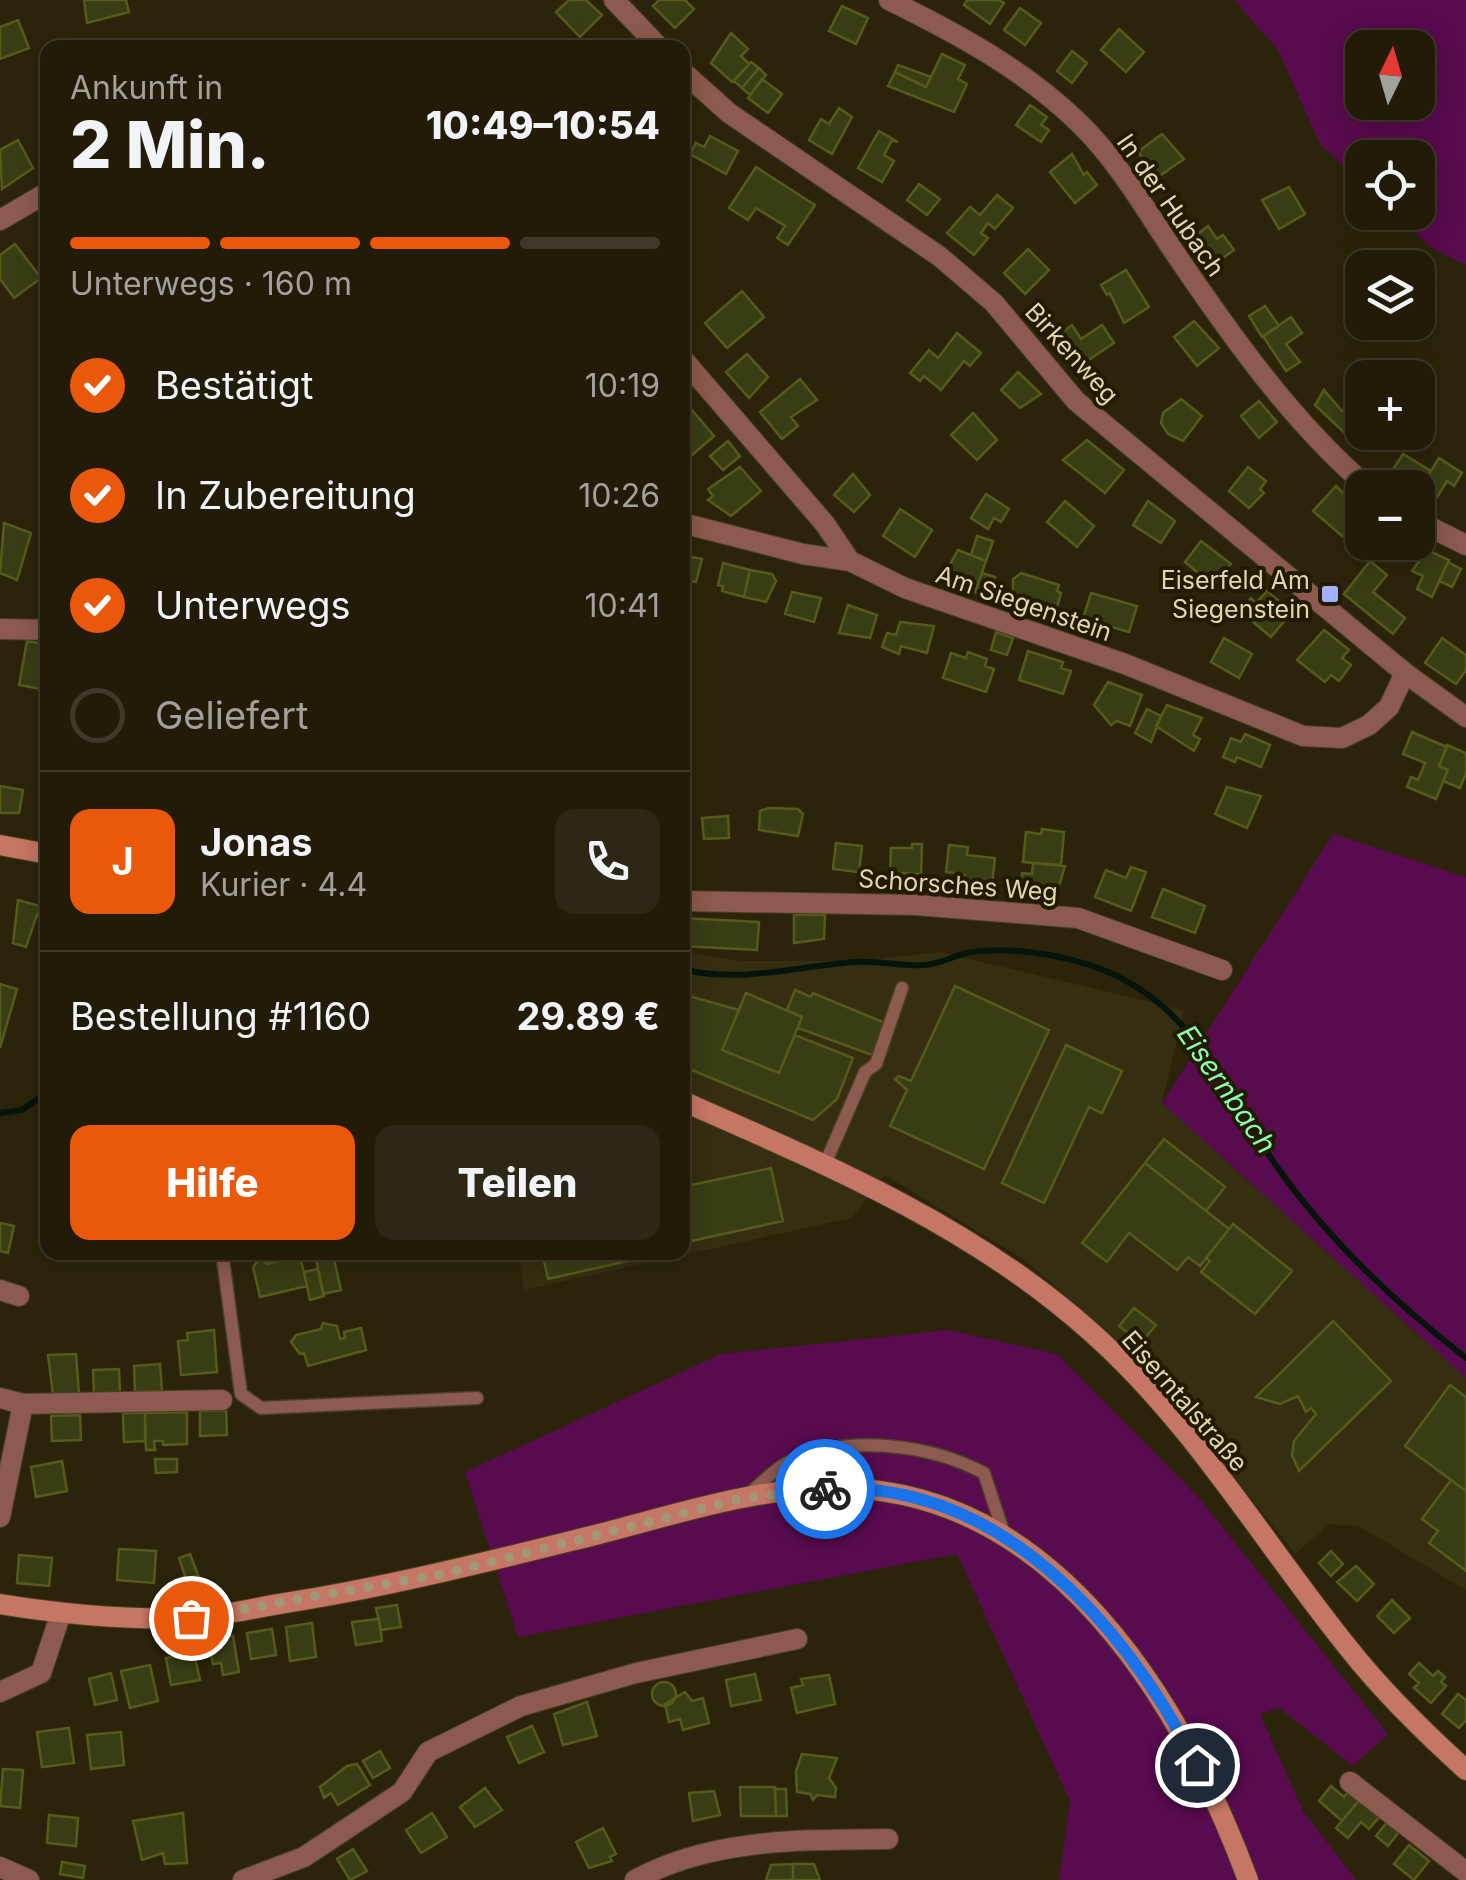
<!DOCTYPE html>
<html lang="de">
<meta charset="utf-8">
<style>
body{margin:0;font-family:Inter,sans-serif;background:#2d2816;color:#f1f3f6;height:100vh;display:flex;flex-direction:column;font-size:38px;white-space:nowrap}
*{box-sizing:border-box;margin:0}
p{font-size:32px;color:#a2a19c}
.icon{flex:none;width:55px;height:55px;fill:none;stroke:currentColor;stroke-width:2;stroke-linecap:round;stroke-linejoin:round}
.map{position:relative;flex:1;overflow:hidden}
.panel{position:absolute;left:40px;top:40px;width:650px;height:1220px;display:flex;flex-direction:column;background:#211b08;border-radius:20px;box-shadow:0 5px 25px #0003,0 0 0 2px #3e3929}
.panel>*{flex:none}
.needle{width:65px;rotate:5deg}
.tools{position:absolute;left:1345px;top:30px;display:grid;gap:20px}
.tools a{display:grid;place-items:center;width:90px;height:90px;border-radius:20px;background:#211b08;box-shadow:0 5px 25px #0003,0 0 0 2px #3e3929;font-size:50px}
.pin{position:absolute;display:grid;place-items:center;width:85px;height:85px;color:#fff;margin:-42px;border:5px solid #fff;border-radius:50%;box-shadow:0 2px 10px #0007}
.courier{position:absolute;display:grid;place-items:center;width:100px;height:100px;margin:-50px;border:8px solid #1a73e8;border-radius:50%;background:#fff;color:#222;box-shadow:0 2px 12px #0007}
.overview em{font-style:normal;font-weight:800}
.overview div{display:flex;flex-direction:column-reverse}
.overview{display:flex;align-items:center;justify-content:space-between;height:170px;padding:0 30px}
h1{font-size:65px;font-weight:800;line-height:75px}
.bar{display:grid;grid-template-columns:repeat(4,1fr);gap:15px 10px;align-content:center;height:120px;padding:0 30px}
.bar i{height:12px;border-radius:8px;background:#3e3929}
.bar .on{background:#ea580c}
.bar p{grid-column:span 4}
.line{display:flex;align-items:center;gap:25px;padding:0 30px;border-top:2px solid #3e3929}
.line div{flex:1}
.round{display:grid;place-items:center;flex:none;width:105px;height:105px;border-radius:20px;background:#2d2816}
ol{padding:0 30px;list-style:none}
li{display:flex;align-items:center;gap:30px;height:110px}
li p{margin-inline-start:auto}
li .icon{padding:10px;border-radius:50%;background:#ea580c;color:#fff;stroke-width:4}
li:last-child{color:#a2a19c}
li i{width:55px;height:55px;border:5px solid #3e3929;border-radius:50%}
.button{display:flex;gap:20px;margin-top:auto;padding:20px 30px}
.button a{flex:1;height:115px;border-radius:20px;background:#ea580c;color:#fff;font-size:40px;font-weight:800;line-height:115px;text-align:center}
.button a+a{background:#2d2816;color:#f1f3f6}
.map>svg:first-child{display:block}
.built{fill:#362e10}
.green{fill:#580b4e;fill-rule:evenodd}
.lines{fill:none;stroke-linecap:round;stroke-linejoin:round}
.stream{stroke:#06150b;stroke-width:6}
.building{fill:#393d14;stroke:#565b1c;stroke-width:2.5}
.service-casing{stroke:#494024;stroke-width:15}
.minor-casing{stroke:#494024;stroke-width:22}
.secondary-casing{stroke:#494024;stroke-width:22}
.service{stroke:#8c5a4e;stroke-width:12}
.minor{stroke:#8c5a4e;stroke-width:20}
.secondary{stroke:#c67664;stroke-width:20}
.done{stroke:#a29875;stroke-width:10;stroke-dasharray:0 18}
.route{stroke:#1a73e8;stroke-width:12}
.poi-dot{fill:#a2b2fd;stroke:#221b02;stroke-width:4}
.labels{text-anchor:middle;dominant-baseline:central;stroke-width:8;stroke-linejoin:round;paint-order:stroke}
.street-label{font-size:25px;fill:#e2d6af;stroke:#221b02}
.poi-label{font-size:25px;fill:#e2d6af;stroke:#221b02;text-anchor:end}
.water-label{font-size:28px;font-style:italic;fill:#8afcb2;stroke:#221b02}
</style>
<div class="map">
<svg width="1466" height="1880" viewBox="0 0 1466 1880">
<rect width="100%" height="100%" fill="#2c240a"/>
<path class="built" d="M683,951L740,961H858L940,952L1184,1010L1162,1103L1466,1378V1590L1359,1526L1329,1524L1295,1554L1164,1388L1111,1334L1023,1259L885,1175L851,1218L524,1290L518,1253L682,1252Z"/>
<path class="green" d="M1234,0H1466V265L1433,249L1393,213L1418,212V158H1362V183L1320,144L1278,50ZM1362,48H1418V102H1362Z
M1333,834L1466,877V1378L1162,1103Z
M949,1330L1057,1354L1198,1497L1388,1734L1353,1766L1279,1708L1260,1714L1303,1811L1356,1880H1059L1070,1801L957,1554L518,1637L465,1472L721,1354Z"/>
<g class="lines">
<path class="stream" d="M682,969C740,984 796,966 855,962C878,960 901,967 923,965C938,965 953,956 967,953C985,949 1010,950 1028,952C1200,971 1211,1089 1302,1200C1349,1259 1407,1312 1466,1358
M0,1113L22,1110L48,1092"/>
</g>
<path class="building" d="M84,0H126L129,12L87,23Z
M569,0H586L602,15L580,37L556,12Z
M659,0H685L694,9L675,28L653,6Z
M967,0H999L1004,3L990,24L964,5Z
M842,6L868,18L856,44L829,31Z
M1020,8L1041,23L1025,45L1004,30Z
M18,20L29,48L0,59V27Z
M1119,29L1144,52L1126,72L1101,50Z
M731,33L748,49L741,56L749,64L732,82L711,63Z
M1072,51L1087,63L1072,83L1057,71Z
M942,54L965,65L958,79L967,84L954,112L888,86L895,72L926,87Z
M751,62L759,68L742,88L734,81Z
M898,65L931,77L926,87L895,72Z
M759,68L766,75L750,95L742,88Z
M762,79L782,94L768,113L748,98Z
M1030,105L1047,117L1041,125L1049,130L1041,142L1016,125Z
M839,108L852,117L832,154L809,140L821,119L829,124Z
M879,131L898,142L892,140L884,155L894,161L882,182L858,168Z
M1162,134L1184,159L1158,177L1143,163L1139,151Z
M710,136L738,151L726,174L690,154L696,143L704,147Z
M18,140L33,168L2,189L0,150Z
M1072,154L1084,175L1087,172L1097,185L1075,203L1050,172Z
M756,167L815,205L788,245L777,238L785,226L756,208L748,220L729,208Z
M919,184L940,199L927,215L907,200Z
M1289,187L1305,214L1279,229L1262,200Z
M997,195L1013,208L995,229L988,223L981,233L988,238L974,255L947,233L970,207L980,215Z
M1208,226L1217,239L1223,235L1234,250L1213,265L1194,237Z
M15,244L41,278L14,298L0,279V255Z
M1028,249L1049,270L1025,294L1004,273Z
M1126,270L1149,307L1124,323L1110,293L1107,295L1101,285Z
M742,291L764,317L727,348L705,323Z
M1265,306L1279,326L1262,337L1249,316Z
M1291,317L1302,333L1286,344L1300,362L1286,371L1263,336Z
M1194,321L1219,348L1197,366L1174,337Z
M1072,325L1081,339L1102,325L1114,343L1075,369L1054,338Z
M957,333L981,353L970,366L964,361L941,390L924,376L920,381L910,373L929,350L938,358Z
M747,354L768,377L749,398L726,372Z
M1018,372L1041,394L1020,408L1001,390Z
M800,379L817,400L791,417L798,426L782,439L760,412Z
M1324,390L1342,411L1355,397L1362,404V432L1353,441L1315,405Z
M1181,399L1202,416L1183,441L1168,434L1161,423L1163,413Z
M1259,401L1277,422L1259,438L1241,416Z
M692,410L714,436L684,462L682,418Z
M973,413L997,440L977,460L951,435Z
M1087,440L1124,470L1105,493L1063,460Z
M728,441L740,456L723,470L710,456Z
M1403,454L1431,471L1420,489L1392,471Z
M1439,458L1462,473L1454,486L1447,481L1434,502L1418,492Z
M740,467L761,491L731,516L708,500L713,496L708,489Z
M1248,467L1266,481L1260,489L1264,493L1249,508L1229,491Z
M853,474L870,495L854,512L834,495Z
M1336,486L1362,512L1342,536L1313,511Z
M986,494L1009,509L1001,522L994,518L988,529L971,518Z
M1065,501L1094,526L1077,547L1047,522Z
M1148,501L1175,521L1161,543L1133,525Z
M900,509L932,530L915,557L883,536Z
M4,523L31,533L17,580L0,573Z
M977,536L993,541L986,561L971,555Z
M1201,541L1231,564L1214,586L1185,562Z
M958,550L986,561L977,587L944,575Z
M1427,550L1449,560L1432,597L1417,589L1423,576L1412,571Z
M682,555L702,559L696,582L682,579Z
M1370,561L1387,575L1373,592L1405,618L1393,634L1344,594Z
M1448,562L1461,569L1452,587L1439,581Z
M723,563L750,570L744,597L722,591L723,586L718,585Z
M750,570L772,574L776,581L766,602L744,597Z
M982,573L995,577L988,596L975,592Z
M1021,573L1059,585L1057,591L1061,593L1056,611L1013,598V579Z
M1267,591L1292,612L1271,637L1240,611L1251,598L1256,603Z
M792,592L821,598L814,622L785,614Z
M1091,593L1137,606L1129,632L1083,619Z
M848,605L877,615L870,638L839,633Z
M900,622L934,626L927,653L901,646L899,654L882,647L887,633L896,635Z
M1324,630L1349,650L1342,658L1351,665L1339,681L1331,675L1325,682L1297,660Z
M996,632L1013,638L1007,655L991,650Z
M1224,638L1252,654L1239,678L1211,662Z
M1442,638L1466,655V670L1456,684L1425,663Z
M27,641L48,645L41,689L19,685Z
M1028,651L1063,662L1061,668L1071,671L1063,694L1019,680Z
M968,652L987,659L985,666L994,669L986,692L943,678L951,653L966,658Z
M1108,682L1142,695L1130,726L1117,721L1111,725L1094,705Z
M1167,705L1202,718L1193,735L1200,739L1194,751L1156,726Z
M1147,709L1161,716L1151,742L1135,733Z
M1412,732L1447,747L1439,766L1448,770L1436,799L1407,787L1411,777L1418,780L1425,763L1403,754Z
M1245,734L1270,745L1261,767L1237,757L1235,762L1223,757L1231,738L1241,742Z
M1447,745L1466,753V773L1460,788L1443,781L1448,770L1439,766Z
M0,786L23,790L19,813H0Z
M1227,787L1261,796L1247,828L1215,814Z
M769,808L798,809L803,814L798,836L759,830L760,811Z
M728,816L729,838L704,839L702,818Z
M1042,829L1064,832L1061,865L1023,862L1026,832L1041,834Z
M836,843L862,846L859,872L833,869Z
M912,844H922L921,874L890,873L891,848H912Z
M949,845L968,847L967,855L995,858L992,884L963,881L964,874L946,872Z
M1033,863L1065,866L1058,889L1021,886L1022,873L1032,874Z
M1131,867L1146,872L1131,911L1095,897L1106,870L1126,878Z
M1163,889L1205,906L1195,933L1152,917Z
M18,900L40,906L26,947L13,943Z
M794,915H825L824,939L794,943Z
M682,918L759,922L757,950L682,946Z
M0,984L17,989L0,1048Z
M955,986L1049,1030L984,1169L890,1126L907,1090L895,1079L899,1076L911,1081Z
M795,990L811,997L813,993L885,1023L872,1055L798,1028L802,1017L787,1010Z
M746,993L802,1017L779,1073L722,1050Z
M682,994L739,1010L722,1050L779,1073L795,1035L853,1058L837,1099L813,1120L682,1066Z
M1066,1045L1122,1071L1102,1113L1089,1107L1044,1203L1002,1183Z
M1164,1139L1225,1187L1206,1211L1145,1163Z
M1145,1163L1229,1229L1200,1266L1188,1257L1177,1270L1129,1233L1107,1262L1082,1243Z
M771,1168L783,1221L682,1243V1187Z
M0,1223L14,1226L8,1253L0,1251Z
M1233,1224L1292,1271L1255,1314L1201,1272L1210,1261L1206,1258Z
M542,1252H631L632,1260L548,1279Z
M333,1255L341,1290L323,1294L316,1259Z
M300,1256L307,1286L260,1297L253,1267L260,1258L267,1264Z
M318,1269L324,1296L310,1300L304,1272Z
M1134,1308L1156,1325L1141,1343L1119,1326Z
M1333,1321L1391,1381L1299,1471L1292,1455L1294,1441L1316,1414L1311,1408L1306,1412L1298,1396L1280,1404L1256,1397Z
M323,1323L337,1326L340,1339L345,1338L344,1332L361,1328L366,1350L308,1366L304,1353L300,1354L291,1342L296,1335L321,1329Z
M214,1330L217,1372L181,1375L178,1341L188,1340L187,1333Z
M76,1354L79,1394L53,1395L48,1355Z
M160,1364L162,1391L135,1392L134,1366Z
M119,1369L120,1392L94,1394L93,1370Z
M1450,1385L1466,1397V1491L1405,1446Z
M226,1410L227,1435L200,1436V1411Z
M187,1412V1444L163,1445V1441H154L155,1450H146L145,1413Z
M123,1413H145V1441L124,1442Z
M80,1415L81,1440L52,1441L51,1416Z
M155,1459H177V1472L156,1473Z
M62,1461L67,1491L36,1497L31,1467Z
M1451,1480L1466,1491V1571L1429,1543L1438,1531L1422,1519Z
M119,1549L156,1551L154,1583L117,1580Z
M1331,1551L1343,1564L1331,1576L1319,1563Z
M190,1554L198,1575L186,1579L179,1558Z
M19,1555L52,1558L49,1586L17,1583Z
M1356,1566L1374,1584L1357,1601L1337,1582Z
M1392,1600L1410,1618L1394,1633L1377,1616Z
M397,1605L401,1627L381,1630L376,1608Z
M379,1619L382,1641L356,1645L352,1622Z
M312,1623L316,1657L290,1661L286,1627Z
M272,1629L276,1655L251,1659L247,1633Z
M233,1636L239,1672L223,1675L221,1663L213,1664L208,1640Z
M194,1653L200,1680L171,1685L166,1658Z
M1419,1663L1433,1676L1438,1671L1445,1677L1441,1682L1446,1686L1431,1703L1414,1688L1419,1683L1409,1674Z
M150,1665L158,1701L130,1708L121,1671Z
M111,1673L117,1700L95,1705L89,1679Z
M755,1674L761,1700L731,1706L726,1680Z
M829,1675L835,1704L797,1713L791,1688L803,1685L801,1679Z
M652 1694a12 12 0 1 1 24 0a12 12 0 1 1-24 0Z
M685,1692L692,1701L703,1698L709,1723L683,1730L680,1719L669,1722L665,1704Z
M1458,1694L1466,1700V1720L1459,1728L1442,1714Z
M587,1702L597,1736L563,1745L554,1714Z
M532,1726L544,1752L519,1763L507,1737Z
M69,1728L74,1763L42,1767L37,1732Z
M121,1732L124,1765L91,1769L87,1735Z
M380,1751L390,1768L373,1778L363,1761Z
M802,1754L837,1758L829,1778L836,1788L835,1797L817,1795L813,1800L810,1794L797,1792L796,1771Z
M357,1764L370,1785L338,1805L331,1793L324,1798L320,1787L347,1766Z
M3,1769L23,1770L20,1808L0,1806Z
M1331,1786L1344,1797L1350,1789L1361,1798L1342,1821L1319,1801Z
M740,1787H775L776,1816H741Z
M485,1788L502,1810L475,1827L460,1807Z
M775,1789H786L787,1816H776Z
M714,1791L720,1815L693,1821L689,1793Z
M1361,1798L1380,1816L1369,1829L1361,1822L1348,1838L1336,1828Z
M183,1813L187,1863L165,1864L163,1853L142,1860L133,1821Z
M432,1813L447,1837L421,1853L406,1830Z
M49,1815L78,1818L76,1846L47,1843Z
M1387,1822L1399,1832L1388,1846L1376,1836Z
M603,1828L616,1854L610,1857L612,1861L589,1868L576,1842Z
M1409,1845L1429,1861L1414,1880L1394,1864Z
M353,1849L367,1871L350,1880L337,1859Z
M62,1862L85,1866L83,1878L60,1874Z
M793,1864V1880H766L771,1865Z
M793,1864H814L820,1880H793Z"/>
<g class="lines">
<defs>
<path id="service" d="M825,1164L865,1072L876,1064L902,988
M222,1252L241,1394L261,1408L477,1398
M747,1496C760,1485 774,1469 789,1462C847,1434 929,1444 984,1473L1005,1537"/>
<path id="minor" d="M614,0L660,48
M889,0C958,34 1025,70 1080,124C1120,163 1148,214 1179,259C1235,341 1294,424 1369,488
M682,71L729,113L939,256L994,303L1076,401L1405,673L1466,717
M0,220L48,192
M682,358L825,524L850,561L905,588L1125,664L1303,736L1342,738L1369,725L1389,707L1405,673
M1418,521L1466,545
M682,523L803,554L850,561
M0,629L48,630
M682,901L916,905L1078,918L1222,970
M0,1290L19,1296
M0,1398L23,1404L222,1400
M0,1517L23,1404
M0,1692L41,1673L61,1613
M1350,1782L1466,1872
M0,1867L29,1880
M243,1880L304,1857L402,1792L428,1752L521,1706L636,1673L797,1639
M635,1880C712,1838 803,1840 888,1839"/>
<path id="secondary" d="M0,845L48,854
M682,1101C826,1164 973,1226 1091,1332C1194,1423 1264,1544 1350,1650C1385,1694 1424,1732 1466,1770
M0,1604C62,1614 124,1620 188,1618C220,1617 253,1608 285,1603C387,1587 486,1562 587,1537C668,1517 753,1487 838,1488C1054,1489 1182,1702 1248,1880"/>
</defs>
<use href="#service" class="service-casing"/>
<use href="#minor" class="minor-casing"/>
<use href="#secondary" class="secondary-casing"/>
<use href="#service" class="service"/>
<use href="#minor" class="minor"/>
<use href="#secondary" class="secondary"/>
</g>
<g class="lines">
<path class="done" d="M191,1618L443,1574L744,1498L825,1489"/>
<path class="route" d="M825,1489C999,1478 1125,1625 1197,1765"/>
</g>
<rect class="poi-dot" x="1320" y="584" width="20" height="20" rx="5"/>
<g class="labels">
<g class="street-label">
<text transform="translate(1171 205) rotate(55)">In der Hubach</text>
<text transform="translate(1072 353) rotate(48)">Birkenweg</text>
<text transform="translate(1024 603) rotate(19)">Am Siegenstein</text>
<text transform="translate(958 885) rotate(4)">Schorsches Weg</text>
<text transform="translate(1185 1401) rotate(49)">Eiserntalstraße</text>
</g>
<g class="poi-label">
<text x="1310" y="580">Eiserfeld Am<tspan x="1310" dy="29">Siegenstein</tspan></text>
</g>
<g class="water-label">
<text transform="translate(1227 1089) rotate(55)">Eisernbach</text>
</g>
</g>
</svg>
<div class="tools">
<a><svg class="needle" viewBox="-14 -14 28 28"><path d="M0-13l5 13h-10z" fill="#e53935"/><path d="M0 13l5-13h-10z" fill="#a2a19c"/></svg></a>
<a><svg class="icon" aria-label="locate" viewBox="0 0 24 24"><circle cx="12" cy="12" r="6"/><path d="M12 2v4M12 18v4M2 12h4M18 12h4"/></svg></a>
<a><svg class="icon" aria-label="layers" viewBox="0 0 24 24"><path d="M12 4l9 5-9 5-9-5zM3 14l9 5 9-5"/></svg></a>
<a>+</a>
<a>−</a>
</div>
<div class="pin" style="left:191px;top:1618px;background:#ea580c"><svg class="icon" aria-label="bag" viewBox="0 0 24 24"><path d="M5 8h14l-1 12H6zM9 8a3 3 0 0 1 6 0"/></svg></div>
<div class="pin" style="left:1197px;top:1765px;background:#1f2937"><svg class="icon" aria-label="home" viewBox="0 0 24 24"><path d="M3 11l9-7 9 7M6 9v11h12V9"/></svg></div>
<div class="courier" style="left:825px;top:1489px"><svg class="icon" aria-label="bike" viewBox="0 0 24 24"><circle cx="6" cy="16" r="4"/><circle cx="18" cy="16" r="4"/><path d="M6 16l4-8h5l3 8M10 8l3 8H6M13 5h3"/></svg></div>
<section class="panel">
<div class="overview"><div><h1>2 Min.</h1><p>Ankunft in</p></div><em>10:49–10:54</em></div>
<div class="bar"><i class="on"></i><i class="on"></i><i class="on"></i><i></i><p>Unterwegs · 160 m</p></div>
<ol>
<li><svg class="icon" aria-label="check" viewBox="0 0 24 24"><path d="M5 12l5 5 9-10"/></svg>Bestätigt<p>10:19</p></li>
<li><svg class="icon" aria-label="check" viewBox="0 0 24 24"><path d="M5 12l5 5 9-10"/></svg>In Zubereitung<p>10:26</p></li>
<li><svg class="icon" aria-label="check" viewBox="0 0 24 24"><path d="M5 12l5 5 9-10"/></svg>Unterwegs<p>10:41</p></li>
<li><i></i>Geliefert</li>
</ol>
<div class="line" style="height:180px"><b class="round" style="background:#ea580c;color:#fff">J</b><div><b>Jonas</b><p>Kurier · 4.4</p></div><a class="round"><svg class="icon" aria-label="phone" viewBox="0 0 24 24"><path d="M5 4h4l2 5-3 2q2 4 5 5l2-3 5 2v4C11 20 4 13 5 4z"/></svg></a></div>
<div class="line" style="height:130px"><div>Bestellung #1160</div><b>29.89 €</b></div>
<div class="button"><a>Hilfe</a><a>Teilen</a></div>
</section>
</div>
